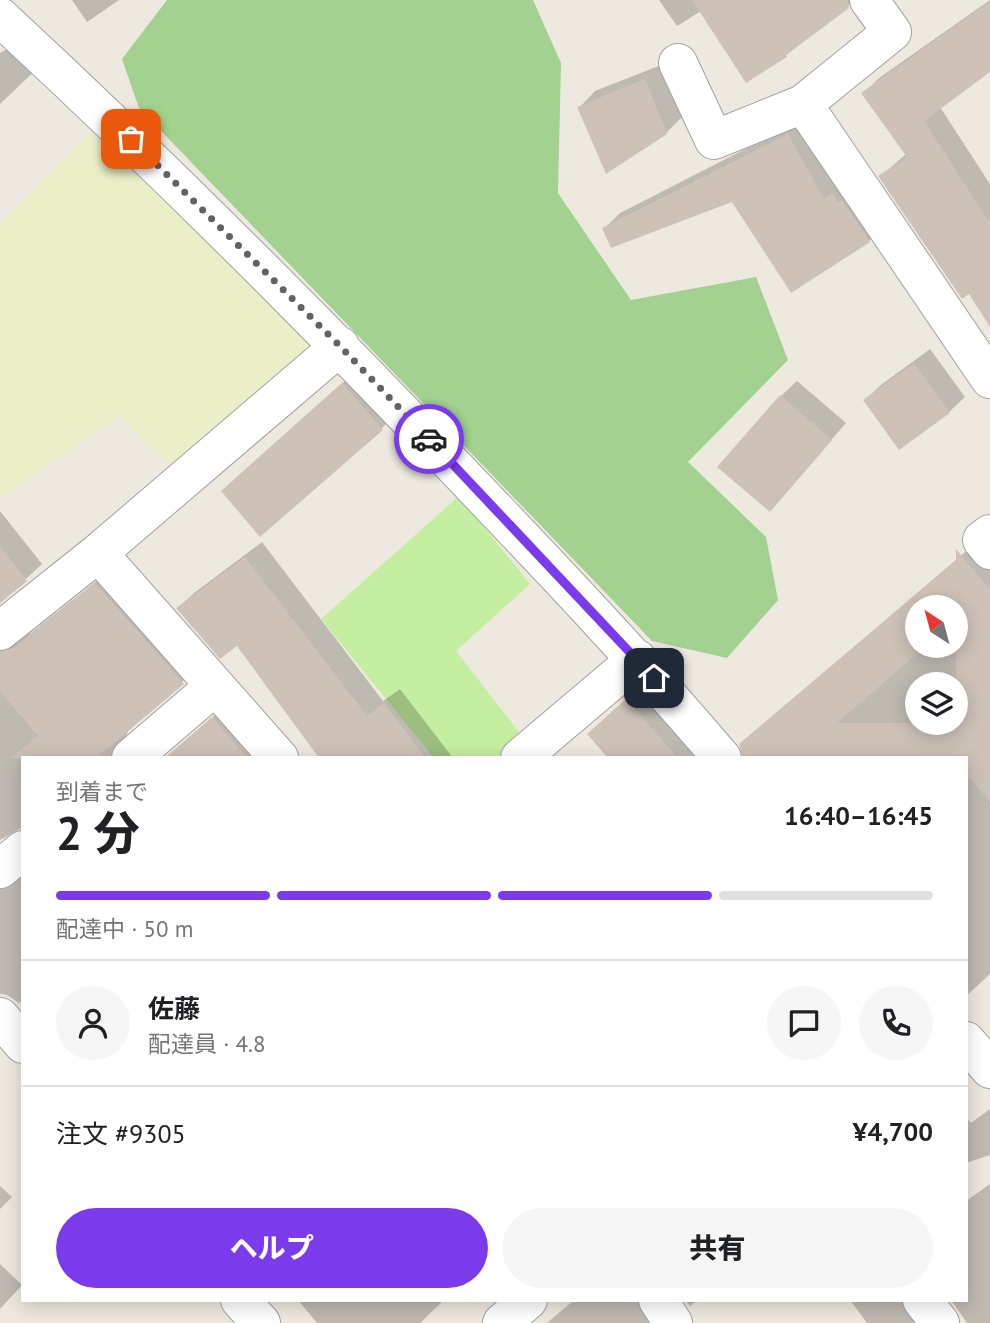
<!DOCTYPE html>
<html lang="ja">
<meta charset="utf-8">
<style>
body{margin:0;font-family:"PT Sans","Noto Sans JP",sans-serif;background:#f6f6f6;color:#202124;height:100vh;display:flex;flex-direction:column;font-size:26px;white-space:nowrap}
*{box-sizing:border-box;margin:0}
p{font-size:23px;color:#757577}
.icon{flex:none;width:38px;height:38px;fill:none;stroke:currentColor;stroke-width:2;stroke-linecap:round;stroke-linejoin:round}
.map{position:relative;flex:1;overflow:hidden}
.panel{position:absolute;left:21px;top:756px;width:947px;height:546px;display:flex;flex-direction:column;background:#fff;border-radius:0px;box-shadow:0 4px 18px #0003}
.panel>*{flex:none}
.needle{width:46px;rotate:324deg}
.fabs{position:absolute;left:905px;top:595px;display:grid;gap:14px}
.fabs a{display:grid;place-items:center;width:63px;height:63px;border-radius:50%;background:#fff;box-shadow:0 4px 18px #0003;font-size:35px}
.pin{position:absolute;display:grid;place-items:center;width:60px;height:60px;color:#fff;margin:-30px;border-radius:14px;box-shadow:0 4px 10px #0006}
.courier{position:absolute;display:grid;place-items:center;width:70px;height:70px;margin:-35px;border:5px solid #7c3aed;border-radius:50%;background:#fff;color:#222;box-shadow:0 2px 9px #0007}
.headline em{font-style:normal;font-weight:800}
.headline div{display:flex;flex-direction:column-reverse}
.headline{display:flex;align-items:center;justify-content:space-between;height:119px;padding:0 35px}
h1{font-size:46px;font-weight:800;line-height:52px}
.bar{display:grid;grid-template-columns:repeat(4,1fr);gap:10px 7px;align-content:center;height:84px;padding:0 35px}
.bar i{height:9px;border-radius:5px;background:#e0e0e0}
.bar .selected{background:#7c3aed}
.bar p{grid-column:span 4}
.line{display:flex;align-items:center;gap:18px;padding:0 35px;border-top:2px solid #e0e0e0}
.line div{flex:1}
.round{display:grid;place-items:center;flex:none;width:74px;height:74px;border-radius:37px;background:#f6f6f6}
.action{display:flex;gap:14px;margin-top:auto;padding:14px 35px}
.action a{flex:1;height:80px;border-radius:42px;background:#7c3aed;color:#fff;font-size:28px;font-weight:800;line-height:80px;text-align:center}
.action a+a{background:#f6f6f6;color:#202124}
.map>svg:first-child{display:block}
.farmland{fill:#ebefc8}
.grass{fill:#c4eea0}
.forest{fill:#a2d190}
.shadow{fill:#0003;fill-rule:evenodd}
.building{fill:#cec2b8;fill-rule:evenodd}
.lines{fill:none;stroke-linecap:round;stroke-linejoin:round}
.minor-casing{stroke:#a2a2a2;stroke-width:40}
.minor{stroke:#fff;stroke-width:38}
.done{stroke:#656360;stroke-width:7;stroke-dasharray:0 12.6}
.route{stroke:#7c3aed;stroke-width:9}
</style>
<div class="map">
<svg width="990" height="1323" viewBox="0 0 990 1323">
<rect width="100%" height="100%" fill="#eee9df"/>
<path class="farmland" d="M96,127L315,342L175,468L118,417L0,498V224Z"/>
<path class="grass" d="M459,496L530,584L456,651L539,758H434L321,619Z"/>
<path class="forest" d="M167,0H533L561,63L558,193L631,300L756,277L788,360L688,462L766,537L778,600L727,658L652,641L139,108L122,59Z"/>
<path class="shadow" d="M72,0H119L87,22Z
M659,0H855L786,55L747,81L701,11L677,26Z
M990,0V71L940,107L990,184V324L970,292L881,176L906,154L864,93L879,78Z
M20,42L42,64L0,104V53Z
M661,65L682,117L666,133L580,107L595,91Z
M804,119L885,225L869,241L791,291L733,200L604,229L620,213Z
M930,349L965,397L949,412L865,400L881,385Z
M358,369L397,413L381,429L238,476Z
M797,381L846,423L770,510L781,396Z
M0,511L42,564L0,603Z
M979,540L990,553V974L966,996V758L741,745ZM917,607H956V646H917ZM917,684H956V723H917Z
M262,542L383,701L400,689L453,758H321L237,644L178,608L194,593Z
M112,569L199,667L128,730L124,745L131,758H23V827L0,840V630L21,637L31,633Z
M644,684L709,758H610L606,717Z
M229,703L276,758H165Z
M0,868L23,874V1000L19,1003L7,995L0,994Z
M990,1109V1155L966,1163V1117L971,1123Z
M990,1184V1323H967L951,1300H966V1201Z
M0,1186L12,1197L0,1209Z
M0,1264L22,1285L0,1309Z
M298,1300H444L420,1323H317Z
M574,1300H660L678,1323H547Z
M685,1300H698L690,1306Z
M850,1300H924L944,1323H867Z"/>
<path class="building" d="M692,0H847L849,8L786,55L787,57L746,83Z
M990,1V72L924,121L990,223V327L969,294L962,299L878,176L907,157L861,93Z
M645,79L667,134L606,174L577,107Z
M788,134L824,199L832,193L838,203L842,200L870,242L791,293L732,202L611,248L602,228Z
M914,363L950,413L899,450L863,400Z
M342,383L383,430L260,537L221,491Z
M780,395L832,440L770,512L717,467Z
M0,546L27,581L0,603Z
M956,549L990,589V802L966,774V758H743L739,744L956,560ZM917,607H956V723H837L926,646H917Z
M245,557L367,716L384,703L425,758H319L237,646L220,659L176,608Z
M95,583L184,684L96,758H10L38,736L0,691V652L14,648Z
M626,699L678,758H608L587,734Z
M212,717L247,758H165Z"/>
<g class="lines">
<defs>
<path id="minor" d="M0,17C162,167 317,322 469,482C555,572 641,663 722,758
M678,63L714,140L803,104L892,32L869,0
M803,104L990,379
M990,534L982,540L990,550
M98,553L279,758
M0,631L98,553L340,346
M131,758L215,686
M520,758L637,659
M0,869L23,850
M0,1017L23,1044
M966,1041L990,1069
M240,1300L261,1323
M658,1300L673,1323
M922,1300L940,1323
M502,1323L528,1300"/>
</defs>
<use href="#minor" class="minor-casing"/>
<use href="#minor" class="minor"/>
</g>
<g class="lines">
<path class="done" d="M131,139L340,346L429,439"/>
<path class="route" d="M429,439L654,678"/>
</g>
</svg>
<div class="fabs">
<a><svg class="needle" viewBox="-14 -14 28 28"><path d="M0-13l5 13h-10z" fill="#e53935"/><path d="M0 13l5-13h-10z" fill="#757577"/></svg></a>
<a><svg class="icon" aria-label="layers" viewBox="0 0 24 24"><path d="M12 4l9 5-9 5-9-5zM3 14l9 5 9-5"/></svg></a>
</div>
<div class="pin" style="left:131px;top:139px;background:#ea580c"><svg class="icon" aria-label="bag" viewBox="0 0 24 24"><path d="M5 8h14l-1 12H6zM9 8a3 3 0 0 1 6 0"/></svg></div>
<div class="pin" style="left:654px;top:678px;background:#1f2937"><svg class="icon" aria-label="home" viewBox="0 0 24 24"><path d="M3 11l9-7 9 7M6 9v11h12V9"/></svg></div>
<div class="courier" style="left:429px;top:439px"><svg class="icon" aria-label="car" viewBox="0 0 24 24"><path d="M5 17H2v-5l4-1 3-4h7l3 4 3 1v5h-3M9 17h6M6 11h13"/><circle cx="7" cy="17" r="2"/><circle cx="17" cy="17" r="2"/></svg></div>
<section class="panel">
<div class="headline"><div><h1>2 分</h1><p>到着まで</p></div><em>16:40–16:45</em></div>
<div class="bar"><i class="selected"></i><i class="selected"></i><i class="selected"></i><i></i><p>配達中 · 50 m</p></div>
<div class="line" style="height:126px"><a class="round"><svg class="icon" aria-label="person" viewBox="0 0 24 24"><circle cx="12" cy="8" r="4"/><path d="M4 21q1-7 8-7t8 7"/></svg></a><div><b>佐藤</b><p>配達員 · 4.8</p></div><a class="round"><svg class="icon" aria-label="chat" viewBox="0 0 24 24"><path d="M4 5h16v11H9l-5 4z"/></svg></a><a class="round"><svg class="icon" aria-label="phone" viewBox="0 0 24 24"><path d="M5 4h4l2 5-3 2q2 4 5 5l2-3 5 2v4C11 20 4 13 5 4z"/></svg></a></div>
<div class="line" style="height:91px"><div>注文 #9305</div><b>¥4,700</b></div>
<div class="action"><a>ヘルプ</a><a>共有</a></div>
</section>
</div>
